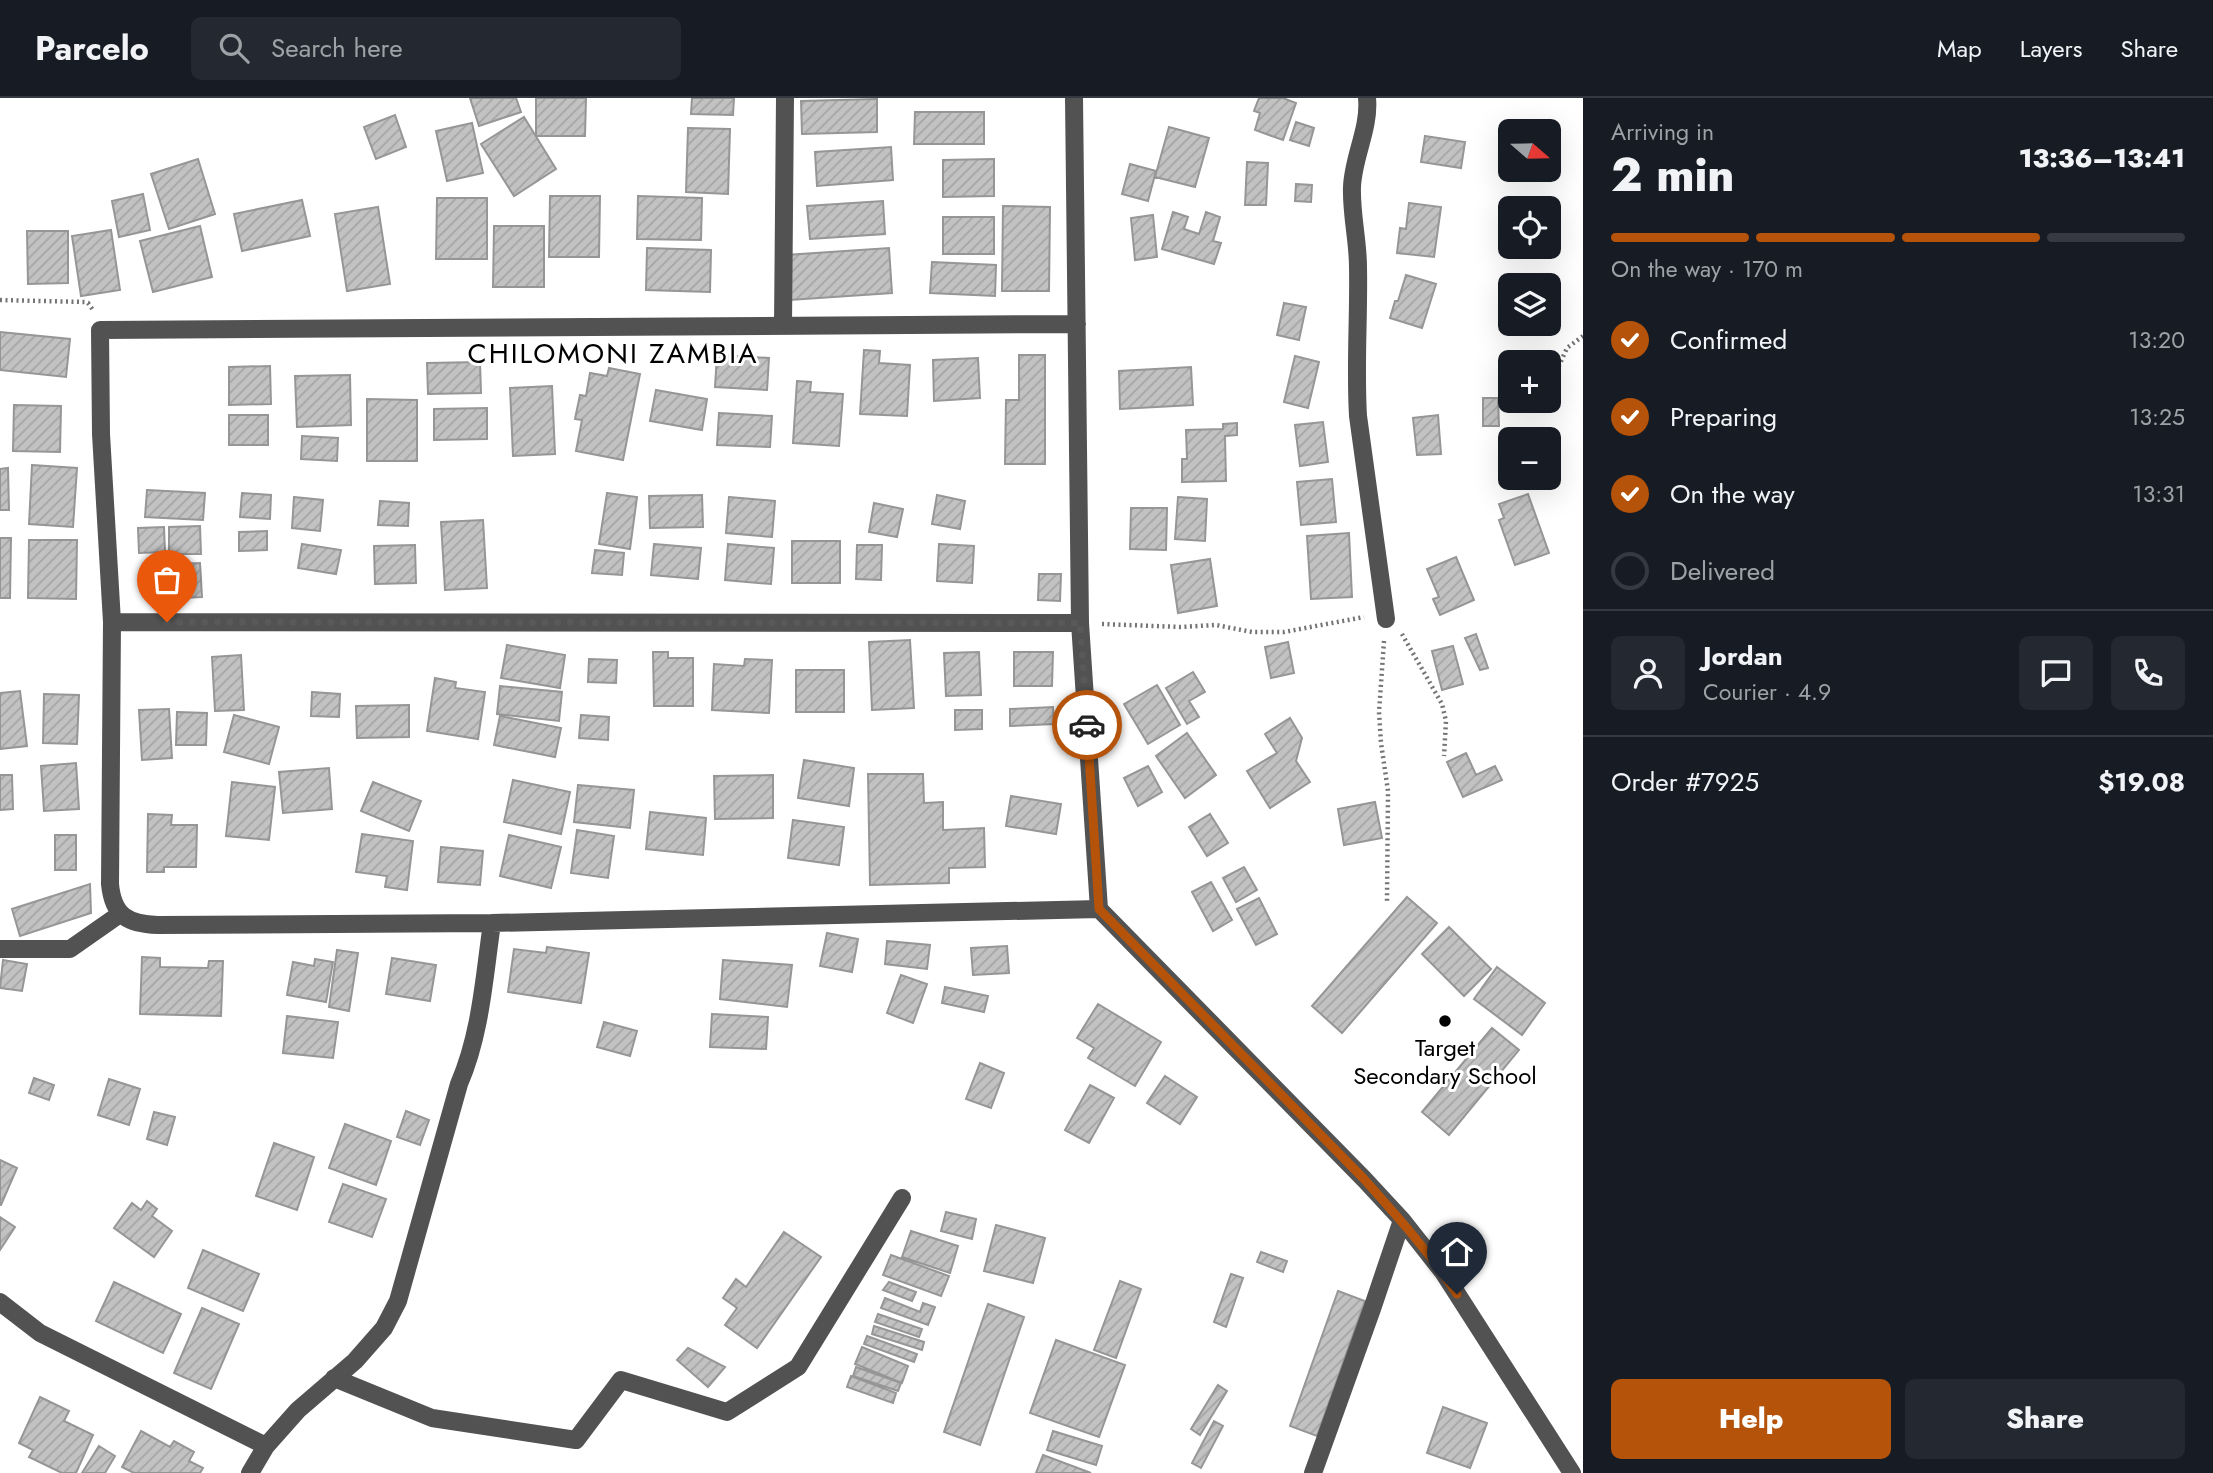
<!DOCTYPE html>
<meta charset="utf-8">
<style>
body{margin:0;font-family:Jost,sans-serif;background:#242831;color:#f1f3f6;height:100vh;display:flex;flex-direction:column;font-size:26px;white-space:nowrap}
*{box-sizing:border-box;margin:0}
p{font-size:23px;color:#9ea1a6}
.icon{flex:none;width:38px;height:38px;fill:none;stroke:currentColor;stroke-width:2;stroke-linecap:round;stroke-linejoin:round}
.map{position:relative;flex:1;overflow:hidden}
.sheet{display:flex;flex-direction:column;background:#171b24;width:630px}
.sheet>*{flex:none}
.needle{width:46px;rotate:110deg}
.buttons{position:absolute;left:1498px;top:21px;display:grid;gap:14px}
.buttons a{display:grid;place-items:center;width:63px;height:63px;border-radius:10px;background:#171b24;box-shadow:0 7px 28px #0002;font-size:35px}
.pin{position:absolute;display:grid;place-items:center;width:60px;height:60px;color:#fff;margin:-72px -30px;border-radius:50% 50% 50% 0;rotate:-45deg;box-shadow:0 0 7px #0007}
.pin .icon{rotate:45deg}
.courier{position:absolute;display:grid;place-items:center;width:70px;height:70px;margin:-35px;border:5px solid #b45309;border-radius:50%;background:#fff;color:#222;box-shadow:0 2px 9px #0007}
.overview em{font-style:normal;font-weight:800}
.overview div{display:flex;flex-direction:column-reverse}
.overview{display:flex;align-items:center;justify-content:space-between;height:119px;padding:0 28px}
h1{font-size:46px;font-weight:800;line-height:52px}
.bar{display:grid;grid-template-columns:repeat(4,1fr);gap:10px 7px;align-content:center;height:84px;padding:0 28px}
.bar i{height:9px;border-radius:5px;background:#363941}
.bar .active{background:#b45309}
.bar p{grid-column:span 4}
.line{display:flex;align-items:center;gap:18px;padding:0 28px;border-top:2px solid #363941}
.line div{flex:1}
.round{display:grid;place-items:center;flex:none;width:74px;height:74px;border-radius:10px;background:#242831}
ol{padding:0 28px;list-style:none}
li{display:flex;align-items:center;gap:21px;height:77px}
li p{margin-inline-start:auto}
li .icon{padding:7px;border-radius:50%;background:#b45309;color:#fff;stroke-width:4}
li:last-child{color:#9ea1a6}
li i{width:38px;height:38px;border:4px solid #363941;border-radius:50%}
.action{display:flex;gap:14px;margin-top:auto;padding:14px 28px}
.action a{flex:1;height:80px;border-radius:10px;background:#b45309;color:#fff;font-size:28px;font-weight:800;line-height:80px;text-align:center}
.action a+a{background:#242831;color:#f1f3f6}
header{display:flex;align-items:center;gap:42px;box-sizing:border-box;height:98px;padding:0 35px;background:#171b24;border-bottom:2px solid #363941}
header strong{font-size:33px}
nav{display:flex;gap:38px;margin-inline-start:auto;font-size:24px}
.search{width:490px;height:63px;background:#242831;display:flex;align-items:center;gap:18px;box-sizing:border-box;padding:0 24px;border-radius:10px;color:#9ea1a6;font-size:26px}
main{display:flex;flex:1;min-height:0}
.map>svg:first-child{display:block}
.building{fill:url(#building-hatch);stroke:#969696;stroke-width:2}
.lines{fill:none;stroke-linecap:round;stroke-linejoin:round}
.path{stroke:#747474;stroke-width:4.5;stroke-dasharray:2 3.5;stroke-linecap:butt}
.minor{stroke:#525252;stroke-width:18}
.done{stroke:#595959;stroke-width:7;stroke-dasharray:0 12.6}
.route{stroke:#b45309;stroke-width:9}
.poi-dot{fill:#000;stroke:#fff;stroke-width:2.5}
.labels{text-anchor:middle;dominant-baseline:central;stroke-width:6;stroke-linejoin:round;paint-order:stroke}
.poi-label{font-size:24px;fill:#000;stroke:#fff}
.quarter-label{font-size:28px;letter-spacing:2px;fill:#000;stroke:#fff}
</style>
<header>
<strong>Parcelo</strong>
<div class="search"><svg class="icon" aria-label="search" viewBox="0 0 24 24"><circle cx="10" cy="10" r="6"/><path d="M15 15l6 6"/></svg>Search here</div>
<nav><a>Map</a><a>Layers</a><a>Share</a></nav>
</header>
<main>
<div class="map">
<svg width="1583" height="1375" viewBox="0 0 1583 1375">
<defs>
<pattern id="building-hatch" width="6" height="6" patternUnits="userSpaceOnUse" patternTransform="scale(1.75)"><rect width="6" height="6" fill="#c2c2c2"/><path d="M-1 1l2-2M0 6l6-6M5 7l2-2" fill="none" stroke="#a5a5a5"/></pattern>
</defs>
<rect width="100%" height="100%" fill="#fff"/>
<path class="building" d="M470,0H516L521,14L479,28Z
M536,0H586L585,38H536Z
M692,0H734L733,17L691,16Z
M1259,0H1283L1296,5L1283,42L1255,32L1260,15L1254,13Z
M877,1V34L802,36L801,3Z
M915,14H984V46H914Z
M395,17L406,49L376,61L364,29Z
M524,19L556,71L514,98L481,46Z
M1296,24L1314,30L1309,48L1290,42Z
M472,25L483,75L447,83L436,33Z
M1169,29L1209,40L1195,89L1155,79Z
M688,30L730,31L728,96L686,94Z
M1425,38L1465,44L1461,70L1421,64Z
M891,49L893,82L817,88L815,54Z
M198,61L215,116L169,131L151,76Z
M994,61V98L943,99V62Z
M1247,64L1268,65L1266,107H1245Z
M1130,66L1156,73L1148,103L1122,96Z
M1296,86L1312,87L1311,104L1295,103Z
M143,96L150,132L119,139L112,103Z
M550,98H600L599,159H549Z
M638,98L702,100L701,142L637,141Z
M437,100H487V161H436Z
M302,102L310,138L242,153L234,116Z
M883,103L885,136L810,141L807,108Z
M1409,105L1441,109L1434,159L1397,155L1400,130L1406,131Z
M1003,108L1050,109L1049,193H1002Z
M378,109L390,186L347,193L335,116Z
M1173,114L1188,119L1184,131L1199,136L1206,114L1220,119L1213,143L1221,145L1214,166L1162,151Z
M1153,117L1157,159L1135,162L1131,120Z
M943,119H994V156H943Z
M200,128L212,179L153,194L140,143Z
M494,128H544V189H493Z
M111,132L120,192L81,198L72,138Z
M27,133H68V185L28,186Z
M647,150L711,152L710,194L646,192Z
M889,150L892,195L790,202L786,157Z
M932,164L996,167L995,198L930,195Z
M1406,177L1436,186L1422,230L1390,220L1395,203H1398Z
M1284,205L1306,209L1299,242L1277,237Z
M0,234L70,241L66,279L0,272Z
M864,252L880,253L879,265L910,267L907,318L860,316Z
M717,257L769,260L767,292L715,289Z
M1019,257H1045V366H1005L1006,302H1019Z
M1295,258L1319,264L1308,310L1284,304Z
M978,260L980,300L934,303L933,262Z
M480,264L481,295L428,296L427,265Z
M270,268L271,306L229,307V269Z
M1191,269L1193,307L1120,311L1119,273Z
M609,270L640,276L623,362L576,353L582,322L575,321L580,297L586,298L590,275L607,278Z
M350,277L351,327L297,329L295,278Z
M797,283L811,284L810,294L843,296L839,348L793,345Z
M552,288L555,356L513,358L510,290Z
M656,292L707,301L702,332L650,323Z
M1483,300H1498L1499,328H1483Z
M367,301L417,302V363H367Z
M14,307L61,308L60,354L13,353Z
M487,310V341L434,342V311Z
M719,315L772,318L770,349L717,347Z
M229,317H268V347H229Z
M1438,317L1441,356L1417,357L1413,320Z
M1323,324L1328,364L1300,368L1295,327Z
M1237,325V337L1225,338L1226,383L1182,384V361H1187L1186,332L1223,331V326Z
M302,338L338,340L337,363L301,361Z
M32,367L77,370L73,429L29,426Z
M8,370L9,412H0V371Z
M1332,381L1336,424L1301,427L1297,384Z
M147,392L205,395L203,422L145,419Z
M242,395L271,397L270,421L240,419Z
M607,395L637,399L630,451L599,446Z
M1528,396L1549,455L1515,467L1499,422L1504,420L1499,406Z
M702,397L703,429L650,430L649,398Z
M937,397L965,403L960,431L932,426Z
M294,399L323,402L320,433L292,430Z
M729,399L775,403L772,439L726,435Z
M1178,399L1207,401L1205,443L1175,441Z
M380,403L409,405L408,428L378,427Z
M874,405L903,411L897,439L869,434Z
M1131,410H1167L1166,452L1130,451Z
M483,422L487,490L445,492L441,424Z
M200,428L201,456H169V429Z
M164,429L165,454L139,455L138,430Z
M267,433V452L239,453V434Z
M1349,435L1352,499L1311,501L1307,438Z
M0,440H11L10,500H0Z
M29,442H77L76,501L28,500Z
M792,443H840V485H792Z
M302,446L341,452L336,476L298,470Z
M654,446L701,450L698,481L651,477Z
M728,446L774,450L771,486L725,482Z
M939,446L974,448L972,485L937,483Z
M415,447L416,485L375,486L374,448Z
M857,447H882L881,482L856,481Z
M595,452L624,455L622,477L592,475Z
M1456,459L1474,502L1440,517L1433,501L1439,499L1427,471Z
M1210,461L1217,508L1178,515L1171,467Z
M200,465L202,499L181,500L179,466Z
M1039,476H1061L1060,503L1038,502Z
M1476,536L1488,570L1480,572L1465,540Z
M910,542L914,610L872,612L869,544Z
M1288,544L1294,575L1271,580L1265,549Z
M507,547L565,557L560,590L501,580Z
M1453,548L1463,586L1442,592L1432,553Z
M653,554H668V560H693V608H654Z
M979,554L981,597L946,598L944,555Z
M1014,554H1053L1052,588H1014Z
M241,557L244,612L215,613L212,559Z
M589,561L617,562L616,585L588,584Z
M745,561L772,562L769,615L712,612L714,566L744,568Z
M796,572H844V614H796Z
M1193,574L1205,594L1189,603L1199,619L1187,626L1166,590Z
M435,580L456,584L455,590L485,594L478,641L427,633Z
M1157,587L1180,627L1148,646L1124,606Z
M500,588L562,594L559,623L497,616Z
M20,593L27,648L0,651V595Z
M312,594L340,596L339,619L311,618Z
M44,596L79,597L77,646L43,645Z
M409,607V639L357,640L356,608Z
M1053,609L1054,626L1010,628V611Z
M169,611L172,660L142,662L139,612Z
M955,612H982V631L955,632Z
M177,614L207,615L206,647H176Z
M234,617L279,629L269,666L224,654Z
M581,617L609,619L608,642L579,640Z
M500,618L561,630L555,659L494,647Z
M1290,620L1302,640L1296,663L1310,684L1270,710L1247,673L1277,655L1265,636Z
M1187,635L1216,677L1185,700L1156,658Z
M1466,655L1476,677L1495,668L1502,682L1463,699L1447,664Z
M804,662L854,670L849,708L798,700Z
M76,665L79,711L44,713L41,668Z
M1148,668L1162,694L1138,708L1124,680Z
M329,670L332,711L283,715L279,674Z
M868,676H923L924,705L943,704V732L984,730L985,769L949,770V785L870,787Z
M0,677H12L13,711L0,712Z
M773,677V720L715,721L714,678Z
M513,682L570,694L561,736L504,724Z
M232,684L275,689L269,742L226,738Z
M373,684L421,703L409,733L361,713Z
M578,687L634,692L630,730L574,724Z
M1011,698L1061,706L1056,736L1006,728Z
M1375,704L1382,740L1344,747L1338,711Z
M650,714L706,720L703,757L646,751Z
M148,716L172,717L171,727H197L196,769H164V774H147Z
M1210,716L1228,745L1207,758L1189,729Z
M793,722L844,729L839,767L788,760Z
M577,732L614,738L608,780L571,775Z
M362,736L413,743L407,792L385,789L387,778L356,774Z
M55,737H76V772H55Z
M509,737L561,749L551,790L500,778Z
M441,749L483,753L480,787L438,784Z
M1244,769L1257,792L1236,804L1223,780Z
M1211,784L1232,822L1213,833L1192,794Z
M90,786L91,815L20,838L12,811Z
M1407,799L1437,825L1342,935L1312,908Z
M1259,800L1277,836L1256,847L1237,811Z
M1449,829L1491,871L1464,898L1422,856Z
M827,835L858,841L852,874L820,868Z
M887,843L930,847L927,871L885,866Z
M1007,848L1009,875L973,877L971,850Z
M547,849L589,855L581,905L508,894L514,851L546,855Z
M337,852L358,855L349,913L329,909Z
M142,859L160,860V869L208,870L209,863H223L221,918L140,916Z
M392,860L436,867L430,903L386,896Z
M315,861L333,864L326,904L287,897L293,864L314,868Z
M3,862L27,866L22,893L0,890Z
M723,862L792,867L787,909L720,901Z
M1497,869L1545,905L1522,937L1474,901Z
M901,877L927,886L913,925L887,915Z
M945,889L988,898L984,914L942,905Z
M1098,906L1161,944L1135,988L1088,960L1094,950L1077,940Z
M712,916L768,919L766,951L710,949Z
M287,918L338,924L333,960L283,955Z
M604,924L637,933L630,958L597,949Z
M1492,930L1519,952L1449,1037L1422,1014Z
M980,965L1004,975L991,1010L966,1001Z
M1165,978L1197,999L1180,1026L1147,1005Z
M34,980L54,987L49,1002L29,995Z
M109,981L140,991L129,1027L98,1017Z
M1090,987L1114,1000L1089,1045L1065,1032Z
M406,1013L429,1022L420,1047L397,1039Z
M154,1014L175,1019L167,1047L147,1041Z
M345,1026L391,1043L376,1087L329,1070Z
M274,1045L314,1059L297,1112L256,1098Z
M0,1062L17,1070L1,1107H0Z
M343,1086L386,1101L372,1139L329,1124Z
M147,1103L157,1111L152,1118L172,1133L154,1159L114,1130L132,1105L141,1112Z
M946,1114L976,1121L972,1141L941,1133Z
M0,1119L15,1129L0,1152Z
M996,1127L1045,1140L1033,1185L984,1173Z
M911,1133L958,1148L950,1175L902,1159Z
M784,1134L821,1159L757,1250L725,1227L737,1210L723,1200L736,1181L746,1189Z
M203,1152L259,1176L243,1213L188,1190Z
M1261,1154L1287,1163L1283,1174L1257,1164Z
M891,1157L949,1178L941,1198L883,1177Z
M1231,1176L1243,1180L1226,1229L1214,1224Z
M1120,1183L1141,1191L1116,1260L1094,1252Z
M114,1184L181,1216L163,1255L96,1223Z
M889,1184L916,1194L912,1203L883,1192Z
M1338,1193L1365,1203L1317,1338L1290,1328Z
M885,1200L920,1214L923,1205L935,1209L928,1227L881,1210Z
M988,1206L1024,1219L980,1347L944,1334Z
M202,1210L239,1226L211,1291L174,1275Z
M878,1216L922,1231L919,1239L875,1224Z
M874,1228L924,1244L922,1252L872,1236Z
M867,1238L917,1256L914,1264L864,1246Z
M1056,1242L1125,1267L1099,1339L1030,1315Z
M862,1249L908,1268L902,1285L855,1266Z
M688,1250L725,1269L708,1289L677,1262Z
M856,1269L901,1285L898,1293L853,1278Z
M851,1278L896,1295L893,1305L847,1289Z
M1218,1287L1227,1293L1200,1337L1191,1331Z
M40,1299L69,1313L64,1323L93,1337L76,1375H62L29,1359L33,1352L19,1345Z
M1443,1309L1487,1325L1470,1370L1427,1355Z
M1214,1323L1223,1328L1201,1370L1192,1365Z
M141,1333L170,1349L174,1343L194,1354L189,1363L203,1370L200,1375H134L122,1369Z
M1053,1333L1102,1348L1096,1367L1047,1352Z
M99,1348L115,1358L105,1375H82Z
M1043,1357L1091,1375H1036Z"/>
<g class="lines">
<path class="path" d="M0,202L85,204L88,205L93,212
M1549,282L1558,270L1567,250L1583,238
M1533,312L1537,303
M1102,526L1180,529L1216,527L1252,534H1284L1364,519
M1402,536L1442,606L1446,623L1444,658
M1384,543L1379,614L1381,645L1388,693L1387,803"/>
<path class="minor" d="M1074,0L1080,525L1099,811L1364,1081L1402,1122L1443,1174L1572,1375
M1367,0C1370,30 1353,59 1352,89C1351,116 1358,142 1358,169C1359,219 1355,268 1358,318L1386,521
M1077,226L100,232L101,336L112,524L110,786C113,818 128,826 158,827L492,825L1099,811
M783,228L785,0
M112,524L1080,525
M0,851H70L120,816
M0,1204L40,1235L266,1348
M334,1280L432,1320L576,1342L621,1282L727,1314L798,1269L902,1100
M250,1375L266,1348L298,1312L355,1263L384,1230L398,1203L459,986C481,935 484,880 492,825
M1313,1375L1372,1211L1402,1122"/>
</g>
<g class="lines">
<path class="done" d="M167,524L1080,525L1087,627"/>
<path class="route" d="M1087,627L1099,811L1364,1081C1397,1118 1430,1155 1457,1196"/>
</g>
<circle class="poi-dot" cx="1445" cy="923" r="7"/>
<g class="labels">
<g class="poi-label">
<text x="1445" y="949">Target<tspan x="1445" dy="28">Secondary School</tspan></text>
</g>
<g class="quarter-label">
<text x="613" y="255">CHILOMONI ZAMBIA</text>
</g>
</g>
</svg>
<div class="buttons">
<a><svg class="needle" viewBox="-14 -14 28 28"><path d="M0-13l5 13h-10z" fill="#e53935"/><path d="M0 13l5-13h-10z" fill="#9ea1a6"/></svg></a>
<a><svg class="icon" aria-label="locate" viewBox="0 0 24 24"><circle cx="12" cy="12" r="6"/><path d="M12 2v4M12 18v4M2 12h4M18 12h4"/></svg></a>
<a><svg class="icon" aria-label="layers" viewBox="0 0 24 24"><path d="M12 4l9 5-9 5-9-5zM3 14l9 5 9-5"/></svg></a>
<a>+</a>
<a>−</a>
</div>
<div class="pin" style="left:167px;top:524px;background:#ea580c"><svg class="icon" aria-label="bag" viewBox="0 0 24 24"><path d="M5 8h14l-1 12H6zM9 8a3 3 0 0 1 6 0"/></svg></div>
<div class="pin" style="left:1457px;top:1196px;background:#1f2937"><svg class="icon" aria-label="home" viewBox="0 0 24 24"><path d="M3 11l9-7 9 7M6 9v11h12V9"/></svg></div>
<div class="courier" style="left:1087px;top:627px"><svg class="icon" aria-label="car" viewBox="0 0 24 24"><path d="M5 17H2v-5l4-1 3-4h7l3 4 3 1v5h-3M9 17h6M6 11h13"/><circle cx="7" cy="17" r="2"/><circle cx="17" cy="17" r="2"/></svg></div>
</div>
<section class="sheet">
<div class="overview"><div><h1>2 min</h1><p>Arriving in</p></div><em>13:36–13:41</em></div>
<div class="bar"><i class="active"></i><i class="active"></i><i class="active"></i><i></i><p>On the way · 170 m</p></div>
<ol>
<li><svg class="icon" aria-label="check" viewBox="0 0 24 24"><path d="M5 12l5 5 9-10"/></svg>Confirmed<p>13:20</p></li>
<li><svg class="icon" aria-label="check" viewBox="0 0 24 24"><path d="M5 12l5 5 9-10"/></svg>Preparing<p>13:25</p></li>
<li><svg class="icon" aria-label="check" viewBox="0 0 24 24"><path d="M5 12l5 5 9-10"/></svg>On the way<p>13:31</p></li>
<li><i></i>Delivered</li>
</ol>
<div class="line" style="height:126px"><a class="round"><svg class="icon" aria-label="person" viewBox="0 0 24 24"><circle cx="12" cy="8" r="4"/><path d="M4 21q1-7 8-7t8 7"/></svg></a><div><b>Jordan</b><p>Courier · 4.9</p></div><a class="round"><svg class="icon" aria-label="chat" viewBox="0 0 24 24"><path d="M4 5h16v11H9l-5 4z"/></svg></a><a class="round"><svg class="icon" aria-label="phone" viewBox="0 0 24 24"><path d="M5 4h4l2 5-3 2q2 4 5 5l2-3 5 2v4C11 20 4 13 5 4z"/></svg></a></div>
<div class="line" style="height:91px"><div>Order #7925</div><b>$19.08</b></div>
<div class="action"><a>Help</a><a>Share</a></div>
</section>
</main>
